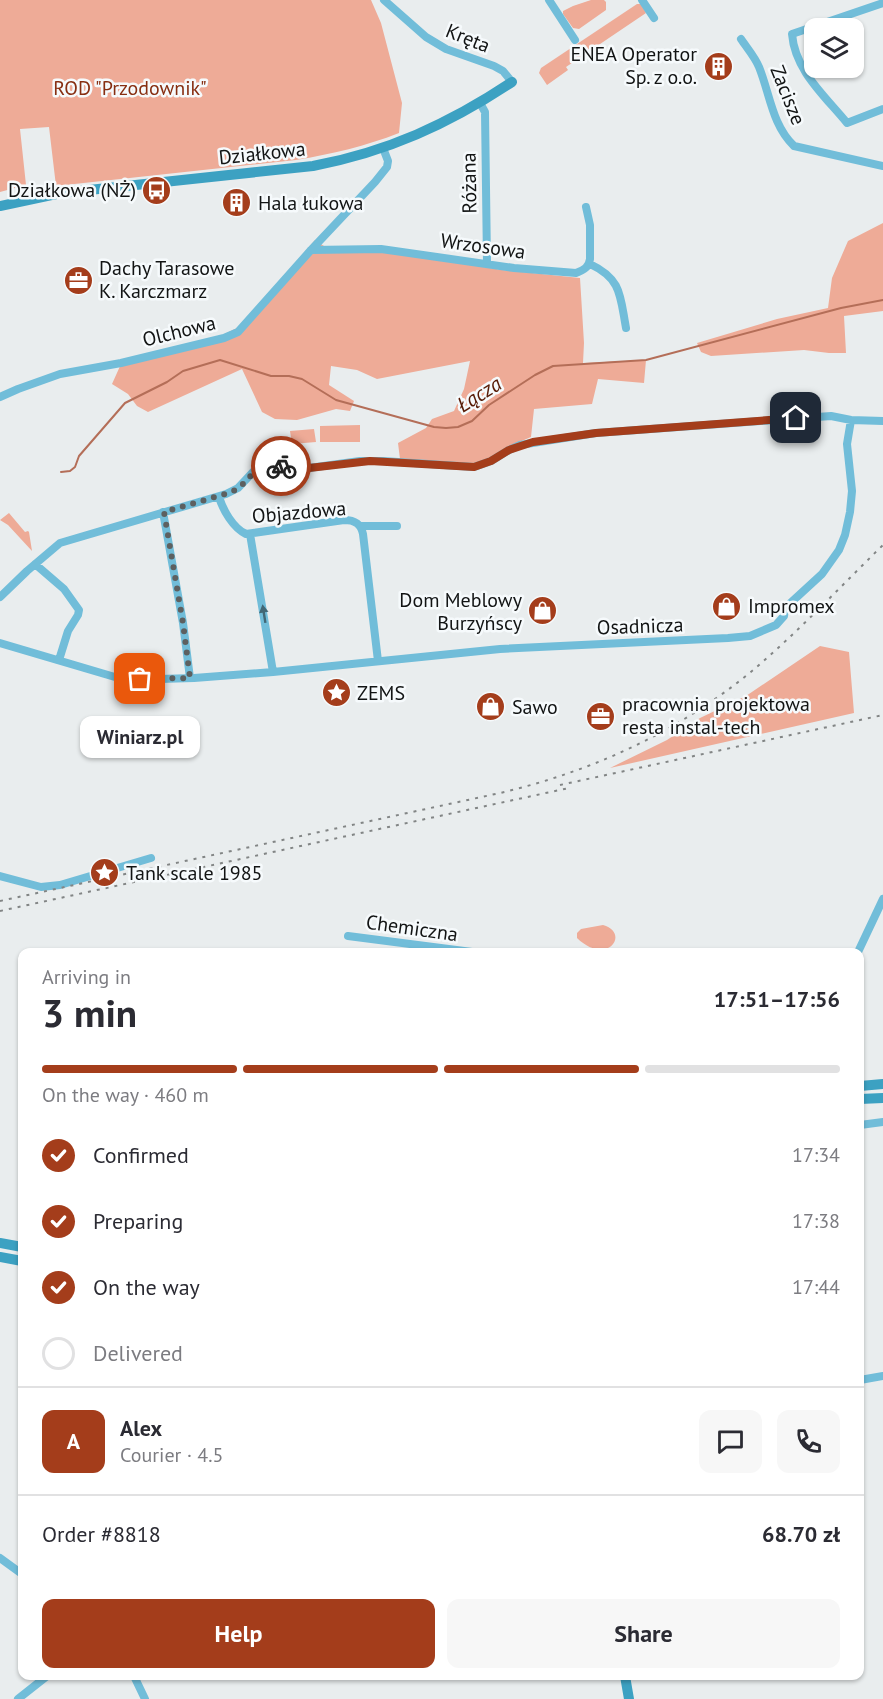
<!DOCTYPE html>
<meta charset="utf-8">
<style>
body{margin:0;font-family:"PT Sans",sans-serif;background:#f7f7f7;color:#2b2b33;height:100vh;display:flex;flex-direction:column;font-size:22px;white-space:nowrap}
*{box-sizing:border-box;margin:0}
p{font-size:20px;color:#7c7c81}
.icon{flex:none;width:33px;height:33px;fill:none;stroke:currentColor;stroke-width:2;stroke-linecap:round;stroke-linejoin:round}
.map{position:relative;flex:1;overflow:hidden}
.details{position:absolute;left:18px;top:948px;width:846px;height:732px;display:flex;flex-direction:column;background:#fff;border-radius:12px;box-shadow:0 2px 4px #0004}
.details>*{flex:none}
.buttons{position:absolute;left:804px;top:18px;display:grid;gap:12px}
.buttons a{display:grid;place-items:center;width:60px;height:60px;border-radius:12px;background:#fff;box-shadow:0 2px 4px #0004;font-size:30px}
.pin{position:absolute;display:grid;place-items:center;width:51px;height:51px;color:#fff;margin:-26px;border-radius:12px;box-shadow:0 3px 9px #0006}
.courier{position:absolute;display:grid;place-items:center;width:60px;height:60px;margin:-30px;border:4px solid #a43d1b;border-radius:50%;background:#fff;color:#222;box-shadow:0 2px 8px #0007}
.bubble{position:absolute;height:42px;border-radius:12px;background:#fff;box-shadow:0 2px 4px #0004;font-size:20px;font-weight:800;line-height:42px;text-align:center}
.summary em{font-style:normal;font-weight:800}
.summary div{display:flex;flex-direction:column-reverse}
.summary{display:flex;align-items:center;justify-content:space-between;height:102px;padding:0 24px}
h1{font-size:39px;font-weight:800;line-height:45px}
.bar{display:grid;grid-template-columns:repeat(4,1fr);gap:9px 6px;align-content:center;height:72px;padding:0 24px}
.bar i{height:8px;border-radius:4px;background:#e1e1e2}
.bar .on{background:#a43d1b}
.bar p{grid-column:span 4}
.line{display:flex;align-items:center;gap:15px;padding:0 24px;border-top:2px solid #e1e1e2}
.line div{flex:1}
.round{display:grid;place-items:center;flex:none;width:63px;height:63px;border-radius:12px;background:#f7f7f7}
ol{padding:0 24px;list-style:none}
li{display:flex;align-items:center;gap:18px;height:66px}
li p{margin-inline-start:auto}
li .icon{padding:6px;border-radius:50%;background:#a43d1b;color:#fff;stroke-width:4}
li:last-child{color:#7c7c81}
li i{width:33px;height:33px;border:3px solid #e1e1e2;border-radius:50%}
.action{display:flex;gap:12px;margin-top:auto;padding:12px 24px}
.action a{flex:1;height:69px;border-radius:12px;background:#a43d1b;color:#fff;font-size:24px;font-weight:800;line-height:69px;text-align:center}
.action a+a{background:#f7f7f7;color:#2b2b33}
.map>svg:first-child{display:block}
.green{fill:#eeab97}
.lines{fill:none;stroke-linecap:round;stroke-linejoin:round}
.stream{stroke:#b46e58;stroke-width:2}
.street{stroke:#71bdd9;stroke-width:8}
.secondary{stroke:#3ca1c2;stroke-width:10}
.rail{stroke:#828585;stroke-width:2;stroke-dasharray:3 6;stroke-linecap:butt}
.oneway{fill:#426876}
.done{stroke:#5d6060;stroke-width:6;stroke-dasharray:0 10.8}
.route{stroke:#a43d1b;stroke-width:8}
.labels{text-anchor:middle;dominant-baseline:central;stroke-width:5;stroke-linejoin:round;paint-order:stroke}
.street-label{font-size:20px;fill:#121414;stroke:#f6fafc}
.poi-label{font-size:20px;fill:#121414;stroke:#f6fafc;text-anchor:start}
.park-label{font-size:20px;fill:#872e11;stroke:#f6fafc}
.water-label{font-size:21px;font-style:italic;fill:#571a05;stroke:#f6fafc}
</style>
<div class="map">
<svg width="883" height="1699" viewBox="0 0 883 1699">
<rect width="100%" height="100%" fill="#e9edee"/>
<path class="green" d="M0,0H371L381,23L402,103L399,133C366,146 332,154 296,160L56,186L49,127L20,129L26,185L0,192Z
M591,0H604L606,2V10L579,29L573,28L563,14V11L573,6Z
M637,4H641L646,13L566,67L568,70L547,85L539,73L541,68Z
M883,223V311L844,316L846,353H829L804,350L711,356L701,352L697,343L777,319L828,308L832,278L848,241Z
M315,240L330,250L399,253L502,270L580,278L584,343L583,363L646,360L644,383L598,379L592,404L534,409L531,437L510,446L481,463L463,465L400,459L398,443L426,428L432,419L454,411L464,389L470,361L377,379L357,370L331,366L329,385L354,401L350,411L336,409L297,420L275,419L262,412L242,369L148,412L137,406L128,394L112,384L121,364L208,342L241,326Z
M360,425V442H320V426Z
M314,429L316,442L292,444L290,431Z
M9,513L25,532L28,531L29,532L32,551L8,525L0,520Z
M820,646L849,652L854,713L610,768L667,740L700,718L746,696Z
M603,925C631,933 607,967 577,938V933L581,929Z"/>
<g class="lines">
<path class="stream" d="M61,472L70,471L75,467L79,456L125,403L167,382L183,371L220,360L271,376H289L302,379L336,400L434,427L446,428L458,427L472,421L489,405L535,375L553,366L646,360L841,308L883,300"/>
<path class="street" d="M384,0L426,37L446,49L494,66L503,71L512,82
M549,0L575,40
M642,0L654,18
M883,3L792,34C795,71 825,96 847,123L883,109
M741,39C747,48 755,57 759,67C770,94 772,125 794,146L883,166
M480,103L485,112L487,263
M311,250L381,249L514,268L576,273C584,270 589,267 590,259V225L586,207
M590,264C622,279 620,296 626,328
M0,397L18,389L60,374L121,363L224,338L238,332L311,250L375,182L387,167L388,161L383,148
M219,497C223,510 233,528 246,534L344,520C355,520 361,524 363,534L378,661
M163,512L183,623L190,678
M360,526H397
M250,534L273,672
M35,564L64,589L79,610L78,615L68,631L59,660
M0,597L27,571L60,543L226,494L238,488L253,472L263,466L309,468L360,461H383L474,467L491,461L509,450L520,445L596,433L831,416L851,420L883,421
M0,643L125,680L194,678L273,672L500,649L728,638L750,636L776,625L784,616L785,608L822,574L839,550L845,535L850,512L852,491L847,444L851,420
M0,876L41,887L60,885L151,858
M348,936L472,952
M858,952L883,899
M860,1125L883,1122
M860,1380L883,1376
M0,1558L22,1574
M134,1676L145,1699
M18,1699L47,1676"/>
<path class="secondary" d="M0,206L61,193L313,166C387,152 449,124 512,82
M860,1086L883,1084
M860,1099L883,1098
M0,1243L22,1247
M0,1257L22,1261
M625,1676L629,1699"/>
<path class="rail" d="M560,785L883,715
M0,901L500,793C593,771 678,732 752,671C798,632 840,587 883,545
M0,911L569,788"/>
</g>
<defs><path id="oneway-solid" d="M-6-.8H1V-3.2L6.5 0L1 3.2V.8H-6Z" transform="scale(1.5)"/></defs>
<use class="oneway" href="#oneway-solid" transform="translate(264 614) rotate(-99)"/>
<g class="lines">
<path class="done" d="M140,679L190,678L183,623L164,512L232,492L242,485L258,468L264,466H281"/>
<path class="route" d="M281,466L309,468L370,461L474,467L491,461L509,450L533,442L596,433L796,418"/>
</g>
<defs>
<symbol id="building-disc" viewBox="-11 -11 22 22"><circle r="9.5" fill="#a43d1b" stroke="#f6fafc"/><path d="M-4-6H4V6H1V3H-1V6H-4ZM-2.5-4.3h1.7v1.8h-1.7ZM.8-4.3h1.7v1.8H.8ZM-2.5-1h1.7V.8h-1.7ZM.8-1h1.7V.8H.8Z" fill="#fff"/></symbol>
<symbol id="bus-disc" viewBox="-11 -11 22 22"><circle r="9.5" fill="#a43d1b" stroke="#f6fafc"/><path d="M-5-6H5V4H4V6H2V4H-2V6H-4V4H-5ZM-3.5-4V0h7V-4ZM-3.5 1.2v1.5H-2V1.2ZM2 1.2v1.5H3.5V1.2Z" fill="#fff"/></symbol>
<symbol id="office-disc" viewBox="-11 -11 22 22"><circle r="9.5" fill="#a43d1b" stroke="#f6fafc"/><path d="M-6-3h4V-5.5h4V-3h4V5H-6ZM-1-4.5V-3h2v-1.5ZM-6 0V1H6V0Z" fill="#fff"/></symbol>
<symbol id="shop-disc" viewBox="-11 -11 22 22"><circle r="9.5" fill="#a43d1b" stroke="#f6fafc"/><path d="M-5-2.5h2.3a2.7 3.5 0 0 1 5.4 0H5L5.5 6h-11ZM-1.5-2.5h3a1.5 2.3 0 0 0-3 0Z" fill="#fff"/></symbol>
<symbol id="sight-disc" viewBox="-11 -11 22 22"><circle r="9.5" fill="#a43d1b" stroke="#f6fafc"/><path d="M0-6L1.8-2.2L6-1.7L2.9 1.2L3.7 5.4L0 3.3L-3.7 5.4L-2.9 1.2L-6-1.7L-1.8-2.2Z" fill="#fff"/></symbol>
</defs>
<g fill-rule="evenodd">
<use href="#building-disc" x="702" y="50" width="33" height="33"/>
<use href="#bus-disc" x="140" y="174" width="33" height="33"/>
<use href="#building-disc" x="220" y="186" width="33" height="33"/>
<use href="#office-disc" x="62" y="264" width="33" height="33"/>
<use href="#shop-disc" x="710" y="590" width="33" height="33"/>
<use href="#shop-disc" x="526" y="594" width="33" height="33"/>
<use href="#sight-disc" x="320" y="676" width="33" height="33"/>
<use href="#shop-disc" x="474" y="690" width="33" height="33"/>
<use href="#office-disc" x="584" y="700" width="33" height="33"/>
<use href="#sight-disc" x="88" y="856" width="33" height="33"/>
</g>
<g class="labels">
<g class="street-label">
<text transform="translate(468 38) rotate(22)">Kręta</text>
<text transform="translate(788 95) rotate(68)">Zacisze</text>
<text transform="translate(262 153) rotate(-6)">Działkowa</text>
<text transform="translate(469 183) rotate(-91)">Różana</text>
<text transform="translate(483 246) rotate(8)">Wrzosowa</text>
<text transform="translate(179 331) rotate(-14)">Olchowa</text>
<text transform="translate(299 512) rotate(-5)">Objazdowa</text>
<text transform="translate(640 626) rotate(-2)">Osadnicza</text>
<text transform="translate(412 928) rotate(8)">Chemiczna</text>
</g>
<g class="poi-label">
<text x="697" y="54" text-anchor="end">ENEA Operator<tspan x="697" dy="23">Sp. z o.o.</tspan></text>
<text x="136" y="190" text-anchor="end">Działkowa (NŻ)</text>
<text x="258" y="203">Hala łukowa</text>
<text x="99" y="268">Dachy Tarasowe<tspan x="99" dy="23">K. Karczmarz</tspan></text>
<text x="522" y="600" text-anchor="end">Dom Meblowy<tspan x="522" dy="23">Burzyńscy</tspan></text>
<text x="748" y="606">Impromex</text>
<text x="357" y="693">ZEMS</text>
<text x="622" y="704">pracownia projektowa<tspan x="622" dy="23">resta instal-tech</tspan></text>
<text x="512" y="707">Sawo</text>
<text x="126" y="873">Tank scale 1985</text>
</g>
<g class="park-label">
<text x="130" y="88">ROD "Przodownik"</text>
</g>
<g class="water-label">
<text transform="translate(479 394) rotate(-32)">Łącza</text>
</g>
</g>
</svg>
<div class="buttons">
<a><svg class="icon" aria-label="layers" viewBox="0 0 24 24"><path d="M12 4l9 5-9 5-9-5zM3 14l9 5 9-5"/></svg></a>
</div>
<div class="pin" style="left:140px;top:679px;background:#ea580c"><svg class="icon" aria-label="bag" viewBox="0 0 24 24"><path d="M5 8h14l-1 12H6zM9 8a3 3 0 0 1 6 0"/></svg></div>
<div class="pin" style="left:796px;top:418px;background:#1f2937"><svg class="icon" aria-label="home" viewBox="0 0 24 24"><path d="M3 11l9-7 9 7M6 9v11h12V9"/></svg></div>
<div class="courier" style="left:281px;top:466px"><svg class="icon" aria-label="bike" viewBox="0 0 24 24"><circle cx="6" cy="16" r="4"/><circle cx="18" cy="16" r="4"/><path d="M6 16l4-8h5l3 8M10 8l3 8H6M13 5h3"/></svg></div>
<div class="bubble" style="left:80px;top:716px;width:120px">Winiarz.pl</div>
<section class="details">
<div class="summary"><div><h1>3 min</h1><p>Arriving in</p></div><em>17:51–17:56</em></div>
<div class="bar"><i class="on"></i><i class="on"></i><i class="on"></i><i></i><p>On the way · 460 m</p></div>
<ol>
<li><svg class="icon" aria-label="check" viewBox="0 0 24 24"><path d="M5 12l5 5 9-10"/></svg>Confirmed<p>17:34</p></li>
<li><svg class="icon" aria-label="check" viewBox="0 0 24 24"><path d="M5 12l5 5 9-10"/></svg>Preparing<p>17:38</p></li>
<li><svg class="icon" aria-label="check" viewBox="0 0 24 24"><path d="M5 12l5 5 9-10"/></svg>On the way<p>17:44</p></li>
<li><i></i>Delivered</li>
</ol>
<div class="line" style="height:108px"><b class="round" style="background:#a43d1b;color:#fff">A</b><div><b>Alex</b><p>Courier · 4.5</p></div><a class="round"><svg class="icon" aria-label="chat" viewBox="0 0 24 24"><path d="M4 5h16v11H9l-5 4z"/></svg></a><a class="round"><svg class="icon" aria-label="phone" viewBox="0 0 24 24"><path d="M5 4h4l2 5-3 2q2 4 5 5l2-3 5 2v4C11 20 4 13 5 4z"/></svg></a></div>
<div class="line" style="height:78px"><div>Order #8818</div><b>68.70 zł</b></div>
<div class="action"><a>Help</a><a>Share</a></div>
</section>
</div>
